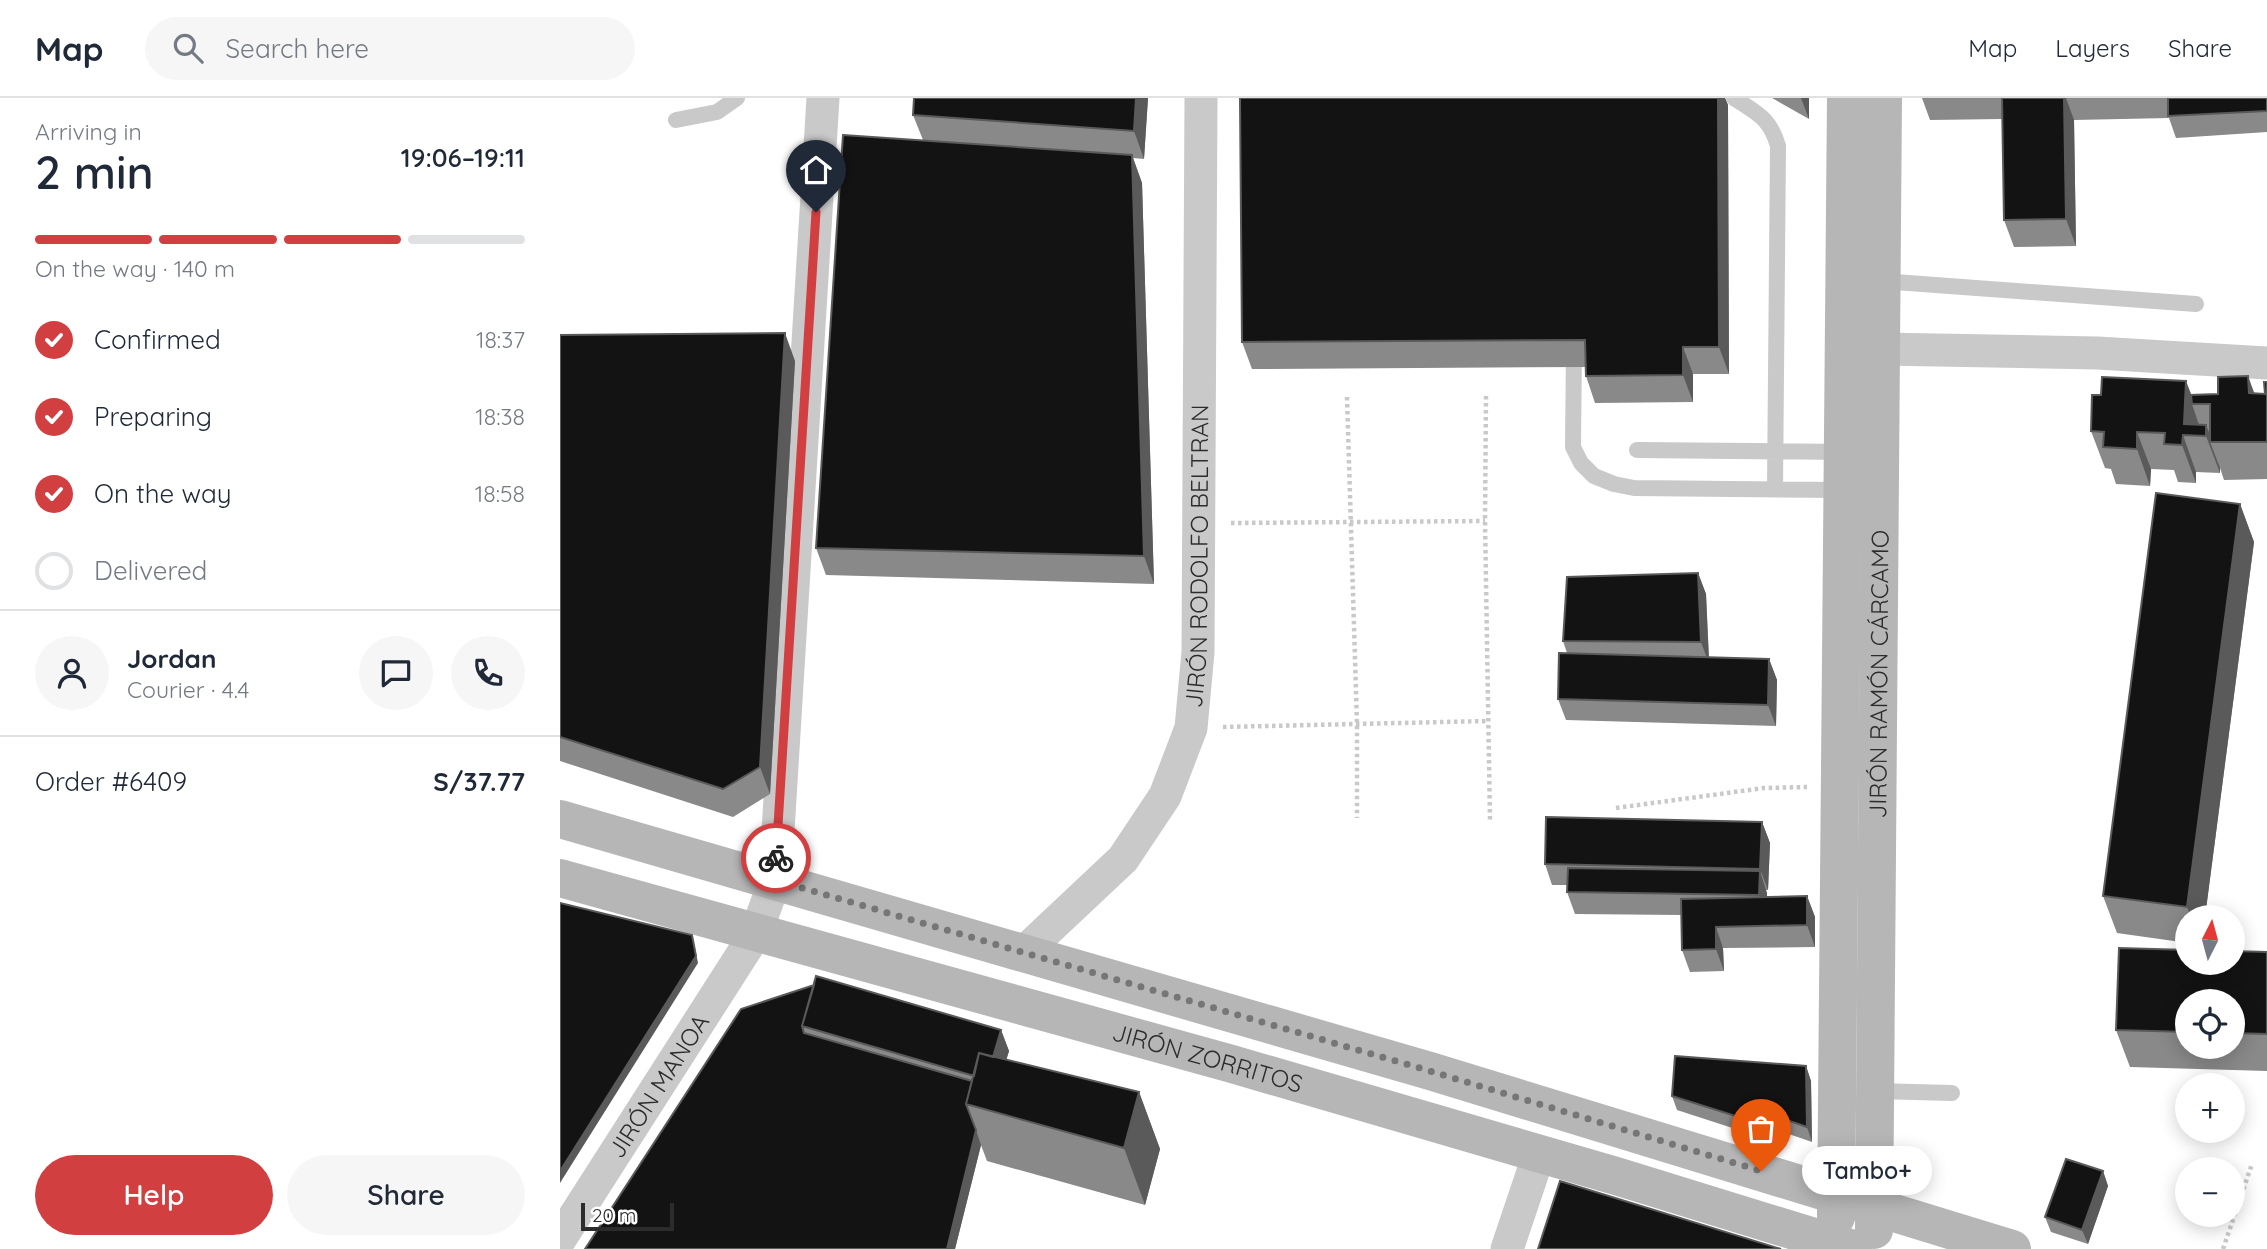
<!DOCTYPE html>
<meta charset="utf-8">
<style>
body{margin:0;font-family:Quicksand,sans-serif;background:#f6f6f7;color:#1f2937;height:100vh;display:flex;flex-direction:column;font-size:26px;white-space:nowrap}
*{box-sizing:border-box;margin:0}
p{font-size:23px;color:#747a83}
.icon{flex:none;width:38px;height:38px;fill:none;stroke:currentColor;stroke-width:2;stroke-linecap:round;stroke-linejoin:round}
.map{position:relative;flex:1;overflow:hidden}
.side{display:flex;flex-direction:column;background:#fff;width:560px}
.side>*{flex:none}
.needle{width:46px;rotate:6deg}
.buttons{position:absolute;left:1615px;top:807px;display:grid;gap:14px}
.buttons a{display:grid;place-items:center;width:70px;height:70px;border-radius:50%;background:#fff;box-shadow:0 4px 18px #0003;font-size:35px}
.scale{position:absolute;left:21px;bottom:18px;width:93px;box-sizing:border-box;padding-left:7px;border:4px solid #2c2c2c;border-top:0;font-size:19px;line-height:24px;white-space:nowrap;color:#2c2c2c;-webkit-text-stroke:5px #fff;paint-order:stroke}
.pin{position:absolute;display:grid;place-items:center;width:60px;height:60px;color:#fff;margin:-72px -30px;border-radius:50% 50% 50% 0;rotate:-45deg;box-shadow:0 0 7px #0007}
.pin .icon{rotate:45deg}
.courier{position:absolute;display:grid;place-items:center;width:70px;height:70px;margin:-35px;border:5px solid #d13f41;border-radius:50%;background:#fff;color:#222;box-shadow:0 2px 9px #0007}
.bubble{position:absolute;height:49px;border-radius:24px;background:#fff;box-shadow:0 4px 18px #0003;font-size:23px;font-weight:600;line-height:49px;text-align:center}
.summary em{font-style:normal;font-weight:600}
.summary div{display:flex;flex-direction:column-reverse}
.summary{display:flex;align-items:center;justify-content:space-between;height:119px;padding:0 35px}
h1{font-size:46px;font-weight:600;line-height:52px}
.bar{display:grid;grid-template-columns:repeat(4,1fr);gap:10px 7px;align-content:center;height:84px;padding:0 35px}
.bar i{height:9px;border-radius:5px;background:#e0e1e3}
.bar .current{background:#d13f41}
.bar p{grid-column:span 4}
.line{display:flex;align-items:center;gap:18px;padding:0 35px;border-top:2px solid #e0e1e3}
.line div{flex:1}
.round{display:grid;place-items:center;flex:none;width:74px;height:74px;border-radius:37px;background:#f6f6f7}
ol{padding:0 35px;list-style:none}
li{display:flex;align-items:center;gap:21px;height:77px}
li p{margin-inline-start:auto}
li .icon{padding:7px;border-radius:50%;background:#d13f41;color:#fff;stroke-width:4}
li:last-child{color:#747a83}
li i{width:38px;height:38px;border:4px solid #e0e1e3;border-radius:50%}
.primary-button{display:flex;gap:14px;margin-top:auto;padding:14px 35px}
.primary-button a{flex:1;height:80px;border-radius:42px;background:#d13f41;color:#fff;font-size:28px;font-weight:600;line-height:80px;text-align:center}
.primary-button a+a{background:#f6f6f7;color:#1f2937}
header{display:flex;align-items:center;gap:42px;box-sizing:border-box;height:98px;padding:0 35px;background:#fff;border-bottom:2px solid #e0e1e3}
header strong{font-size:33px}
nav{display:flex;gap:38px;margin-inline-start:auto;font-size:24px}
.search{width:490px;height:63px;background:#f6f6f7;display:flex;align-items:center;gap:18px;box-sizing:border-box;padding:0 24px;border-radius:38px;color:#747a83;font-size:26px}
main{display:flex;flex:1;min-height:0}
.map>svg:first-child{display:block}
.lines{fill:none;stroke-linecap:round;stroke-linejoin:round}
.path{stroke:#c9c9c9;stroke-width:4.5;stroke-dasharray:3.5 3.5;stroke-linecap:butt}
.lane{stroke:#c9c9c9;stroke-width:16}
.street{stroke:#c9c9c9;stroke-width:33}
.secondary{stroke:#b6b6b6;stroke-width:38}
.wall{fill:#898989;fill-rule:evenodd}
.shaded-wall{fill:#5a5a5a}
.building{fill:#131313;stroke:#5a5a5a;stroke-width:2}
.done{stroke:#767676;stroke-width:7;stroke-dasharray:0 12.6}
.route{stroke:#d13f41;stroke-width:9}
.labels{text-anchor:middle;dominant-baseline:central;stroke-width:7;stroke-linejoin:round;paint-order:stroke}
.street-label{font-size:24px;fill:#2c2c2c;stroke:#fff}
</style>
<header>
<strong>Map</strong>
<div class="search"><svg class="icon" aria-label="search" viewBox="0 0 24 24"><circle cx="10" cy="10" r="6"/><path d="M15 15l6 6"/></svg>Search here</div>
<nav><a>Map</a><a>Layers</a><a>Share</a></nav>
</header>
<main>
<section class="side">
<div class="summary"><div><h1>2 min</h1><p>Arriving in</p></div><em>19:06–19:11</em></div>
<div class="bar"><i class="current"></i><i class="current"></i><i class="current"></i><i></i><p>On the way · 140 m</p></div>
<ol>
<li><svg class="icon" aria-label="check" viewBox="0 0 24 24"><path d="M5 12l5 5 9-10"/></svg>Confirmed<p>18:37</p></li>
<li><svg class="icon" aria-label="check" viewBox="0 0 24 24"><path d="M5 12l5 5 9-10"/></svg>Preparing<p>18:38</p></li>
<li><svg class="icon" aria-label="check" viewBox="0 0 24 24"><path d="M5 12l5 5 9-10"/></svg>On the way<p>18:58</p></li>
<li><i></i>Delivered</li>
</ol>
<div class="line" style="height:126px"><a class="round"><svg class="icon" aria-label="person" viewBox="0 0 24 24"><circle cx="12" cy="8" r="4"/><path d="M4 21q1-7 8-7t8 7"/></svg></a><div><b>Jordan</b><p>Courier · 4.4</p></div><a class="round"><svg class="icon" aria-label="chat" viewBox="0 0 24 24"><path d="M4 5h16v11H9l-5 4z"/></svg></a><a class="round"><svg class="icon" aria-label="phone" viewBox="0 0 24 24"><path d="M5 4h4l2 5-3 2q2 4 5 5l2-3 5 2v4C11 20 4 13 5 4z"/></svg></a></div>
<div class="line" style="height:91px"><div>Order #6409</div><b>S/37.77</b></div>
<div class="primary-button"><a>Help</a><a>Share</a></div>
</section>
<div class="map">
<svg width="1707" height="1151" viewBox="0 0 1707 1151">
<rect width="100%" height="100%" fill="#fff"/>
<g class="lines">
<path class="path" d="M926,298L925,423L930,722
M787,299L797,626V720
M671,425L925,423
M663,629L928,623
M1056,710L1204,690L1247,689
M1663,1151L1692,1066"/>
<path class="lane" d="M1174,0C1198,16 1210,20 1218,48L1215,391
M116,22L157,14L177,0
M1321,183L1636,206
M1014,248L1013,349L1021,365L1034,378L1054,386L1074,390L1282,392
M1077,352L1285,354
M1315,993L1392,995"/>
<g class="street">
<path d="M1321,251L1537,255L1707,265"/>
<path id="s1" d="M463,855L563,761L605,698L631,630L638,554L641,0"/>
<path id="s2" d="M0,1141L196,835L215,782L263,0"/>
<path d="M947,1151L979,1056"/>
</g>
<g class="secondary">
<path d="M0,721L870,973L1452,1151"/>
<path id="s3" d="M0,780L672,966L1056,1078L1293,1151"/>
<path d="M1276,1119L1286,0"/>
<path id="s4" d="M1314,1132L1323,0"/>
</g>
</g>
<path class="wall" d="M354,0H588L584,61L573,60L582,85L594,486L266,477L256,450L363,42L353,17Z
M1158,0H1165L1168,7L1169,276H1133V304L1035,305L1026,278L1025,269L692,271L682,244Z
M1212,0H1249V21Z
M1362,0H1707V34L1616,40L1609,20L1514,22L1516,148L1454,149L1444,122L1442,21L1370,22Z
M0,237L235,263L210,696L173,719L0,663Z
M1707,284V381L1664,382L1660,370V375L1636,374V385L1618,384L1614,372L1591,371L1590,388L1556,386L1551,371L1545,370L1531,333L1541,297L1705,296Z
M1680,406L1694,444L1645,819H1628V845L1557,835L1543,798Z
M1138,475L1146,496L1149,559L1209,561L1217,582L1216,628L1006,622L998,601L1007,555L1003,543Z
M1202,724L1210,745L1208,792H1206L1207,799L1247,798L1255,819V849L1163,850L1164,873L1130,874L1122,852L1121,817L1015,816L1007,794V787H992L985,766Z
M1707,854V973L1570,969L1556,932ZM1628,903H1673V948H1628Z
M181,911L441,932L449,953L446,962L579,994L600,1051L585,1107L427,1063L421,1047L395,1151H25Z
M1246,968L1251,983L1252,1044L1194,1024V1037L1117,1012L1112,998Z
M1543,1073L1548,1088L1528,1146L1491,1134L1485,1119Z"/>
<path class="shaded-wall" d="M576,0H588L584,61L574,33Z
M1158,0H1165L1168,7L1169,276L1159,249Z
M1241,0H1249V21Z
M1504,0H1506L1514,22L1516,148L1506,121Z
M572,57L582,85L594,486L584,458Z
M225,235L235,263L210,696L200,669Z
M1123,249L1133,276V304L1123,277Z
M1688,278L1702,316L1689,295Z
M1626,283L1635,306H1632L1639,327L1624,326Z
M1646,327L1653,344H1650L1660,370V375L1646,338Z
M1577,334L1591,371L1590,388L1577,351Z
M1623,337L1636,374V385L1622,347Z
M1680,406L1694,444L1645,819H1631L1627,809Z
M1138,475L1146,496L1149,566L1141,544Z
M1209,561L1217,582L1216,628L1208,607Z
M1202,724L1210,745L1208,792L1200,771Z
M1200,773L1207,795V819L1199,797Z
M1247,798L1255,819V849L1247,827Z
M1156,829L1163,850L1164,873L1156,851Z
M132,837L134,845L138,865L0,1085V1073Z
M441,932L449,953L434,1003L426,981Z
M1246,968L1251,983L1252,1044L1247,1029Z
M579,994L600,1051L585,1107L564,1050Z
M1189,1009L1194,1024V1037L1188,1022Z
M416,1032L421,1047L395,1151H387Z
M1543,1073L1548,1088L1528,1146L1522,1132Z"/>
<path class="building" d="M354,0H576L574,33L353,17Z
M680,0H1158L1159,249H1123V277L1026,278L1025,242L682,244Z
M1442,0H1504L1506,121L1444,122Z
M1608,0H1707V13L1608,18Z
M283,37L572,57L584,458L256,450Z
M225,235L200,669L163,691L0,639V237Z
M1688,278L1689,295L1705,296L1704,284H1707V344H1650V306H1632L1631,297L1658,296V279Z
M1542,279L1626,283L1624,326L1646,327V338L1623,337L1622,347L1604,346L1605,335L1577,334V351L1543,349L1544,334L1531,333L1532,297H1541Z
M1596,395L1680,406L1627,809L1543,798Z
M1138,475L1141,544L1003,543L1007,479Z
M999,555L1209,561L1208,607L998,601Z
M986,719L1202,724L1200,771L985,766Z
M1008,770L1200,773L1199,797L1007,794Z
M1247,798V827L1156,829V851L1122,852L1121,801Z
M0,805L132,837L136,858L0,1073Z
M1559,850L1628,852V864H1673V853L1707,854V936L1673,935V903H1628V934L1556,932Z
M256,878L441,932L433,959L419,955L414,978L242,928Z
M254,887L242,928L244,935L412,983L406,1006L416,1032L387,1151H25L181,911Z
M419,955L579,994L564,1050L406,1006Z
M1115,958L1246,968L1247,1029L1189,1009L1188,1022L1112,998Z
M1506,1061L1543,1073L1522,1132L1485,1119Z
M1000,1083L1221,1151H978Z"/>
<g class="lines">
<path class="done" d="M216,760L215,782L870,973L1201,1073"/>
<path class="route" d="M216,760L256,114"/>
</g>
<g class="labels">
<g class="street-label">
<text stroke="none"><textPath href="#s1" startOffset="458">JIRÓN RODOLFO BELTRAN</textPath></text>
<text stroke="none"><textPath href="#s4" startOffset="556">JIRÓN RAMÓN CÁRCAMO</textPath></text>
<text stroke="none"><textPath href="#s3" startOffset="672">JIRÓN ZORRITOS</textPath></text>
<text stroke="none"><textPath href="#s2" startOffset="182">JIRÓN MANOA</textPath></text>
</g>
</g>
</svg>
<div class="buttons">
<a><svg class="needle" viewBox="-14 -14 28 28"><path d="M0-13l5 13h-10z" fill="#e53935"/><path d="M0 13l5-13h-10z" fill="#747a83"/></svg></a>
<a><svg class="icon" aria-label="locate" viewBox="0 0 24 24"><circle cx="12" cy="12" r="6"/><path d="M12 2v4M12 18v4M2 12h4M18 12h4"/></svg></a>
<a>+</a>
<a>−</a>
</div>
<div class="scale">20 m</div>
<div class="pin" style="left:1201px;top:1073px;background:#ea580c"><svg class="icon" aria-label="bag" viewBox="0 0 24 24"><path d="M5 8h14l-1 12H6zM9 8a3 3 0 0 1 6 0"/></svg></div>
<div class="pin" style="left:256px;top:114px;background:#1f2937"><svg class="icon" aria-label="home" viewBox="0 0 24 24"><path d="M3 11l9-7 9 7M6 9v11h12V9"/></svg></div>
<div class="courier" style="left:216px;top:760px"><svg class="icon" aria-label="bike" viewBox="0 0 24 24"><circle cx="6" cy="16" r="4"/><circle cx="18" cy="16" r="4"/><path d="M6 16l4-8h5l3 8M10 8l3 8H6M13 5h3"/></svg></div>
<div class="bubble" style="left:1242px;top:1048px;width:130px">Tambo+</div>
</div>
</main>
